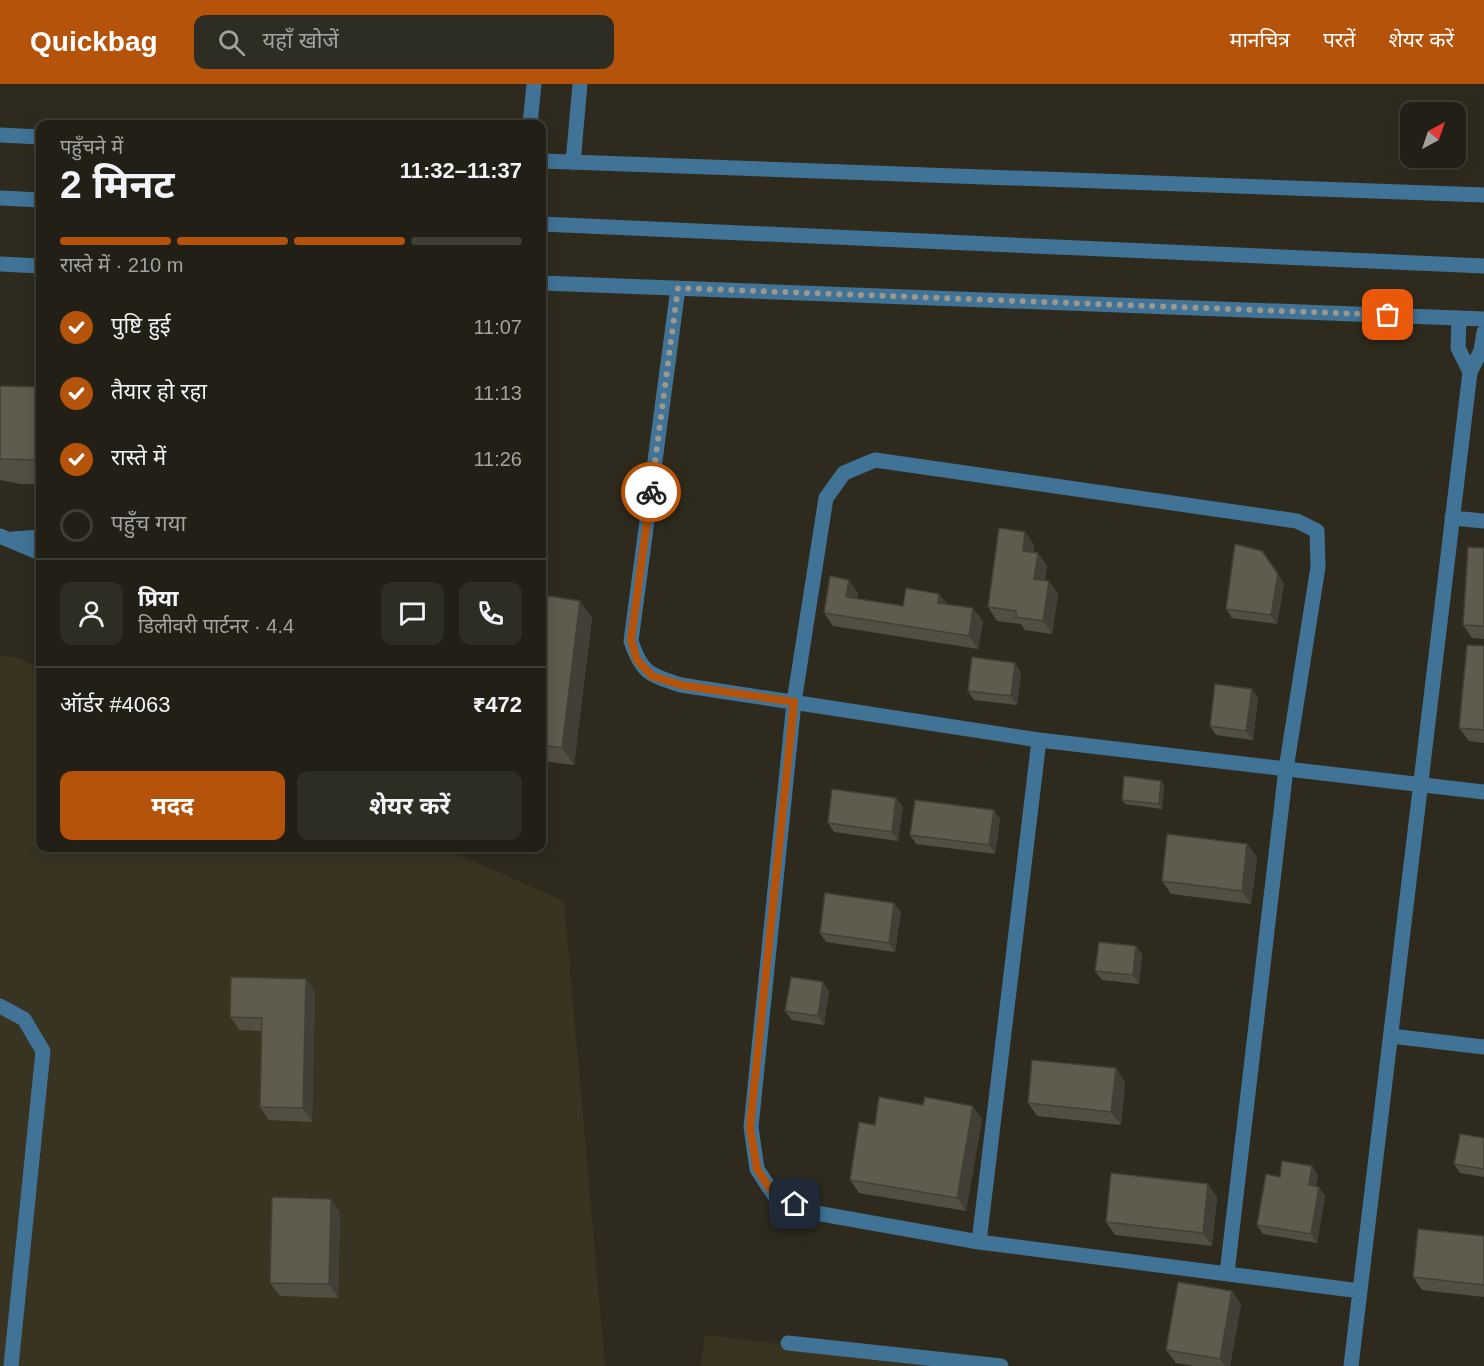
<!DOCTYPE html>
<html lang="hi">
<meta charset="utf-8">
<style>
body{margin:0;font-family:Helvetica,"Noto Sans Devanagari",sans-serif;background:#2e2d23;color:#f1f3f6;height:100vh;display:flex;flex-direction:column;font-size:22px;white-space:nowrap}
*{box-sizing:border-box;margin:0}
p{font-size:20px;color:#a2a3a1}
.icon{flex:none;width:33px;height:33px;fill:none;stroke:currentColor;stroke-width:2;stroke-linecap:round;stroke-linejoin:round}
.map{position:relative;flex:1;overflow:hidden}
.details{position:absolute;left:36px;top:36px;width:510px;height:732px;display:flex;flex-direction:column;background:#222016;border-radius:12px;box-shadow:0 3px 15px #0003,0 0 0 2px #3f3e35}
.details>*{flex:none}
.needle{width:39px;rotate:40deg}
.buttons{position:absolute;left:1400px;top:18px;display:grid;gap:12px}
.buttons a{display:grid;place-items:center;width:66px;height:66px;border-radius:12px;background:#222016;box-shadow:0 3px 15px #0003,0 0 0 2px #3f3e35;font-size:30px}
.pin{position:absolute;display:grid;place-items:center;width:51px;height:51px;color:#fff;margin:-26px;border-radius:12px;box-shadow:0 3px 9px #0006}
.courier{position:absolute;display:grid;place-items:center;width:60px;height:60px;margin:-30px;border:4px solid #b45309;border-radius:50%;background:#fff;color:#222;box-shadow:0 2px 8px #0007}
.summary em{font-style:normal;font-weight:700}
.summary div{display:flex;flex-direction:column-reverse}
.summary{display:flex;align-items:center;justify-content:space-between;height:102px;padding:0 24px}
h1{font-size:39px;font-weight:700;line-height:45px}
.bar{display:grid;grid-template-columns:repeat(4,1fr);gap:9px 6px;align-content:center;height:72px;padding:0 24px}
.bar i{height:8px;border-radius:4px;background:#3f3e35}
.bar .selected{background:#b45309}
.bar p{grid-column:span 4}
.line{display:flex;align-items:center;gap:15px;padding:0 24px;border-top:2px solid #3f3e35}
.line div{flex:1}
.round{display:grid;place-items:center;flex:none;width:63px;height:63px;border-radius:12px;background:#2e2d23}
ol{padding:0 24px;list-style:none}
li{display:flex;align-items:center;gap:18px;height:66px}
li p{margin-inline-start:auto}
li .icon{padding:6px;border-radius:50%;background:#b45309;color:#fff;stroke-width:4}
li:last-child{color:#a2a3a1}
li i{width:33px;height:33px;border:3px solid #3f3e35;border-radius:50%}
.button{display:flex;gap:12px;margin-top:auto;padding:12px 24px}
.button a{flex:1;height:69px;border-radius:12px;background:#b45309;color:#fff;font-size:24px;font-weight:700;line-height:69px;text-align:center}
.button a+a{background:#2e2d23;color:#f1f3f6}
header{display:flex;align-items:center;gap:36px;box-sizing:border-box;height:84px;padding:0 30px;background:#b45309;color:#fff}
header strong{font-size:28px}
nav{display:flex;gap:33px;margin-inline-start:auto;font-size:21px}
.search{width:420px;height:54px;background:#2e2d23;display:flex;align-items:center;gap:15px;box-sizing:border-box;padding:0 21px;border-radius:12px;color:#a2a3a1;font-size:22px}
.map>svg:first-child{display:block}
.built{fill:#393421}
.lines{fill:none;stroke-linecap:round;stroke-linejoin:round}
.minor{stroke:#407396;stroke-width:15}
.wall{fill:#524e42}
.shaded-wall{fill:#424036}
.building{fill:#5f5b4d;stroke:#424036;stroke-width:1.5}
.done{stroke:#9b988e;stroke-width:6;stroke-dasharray:0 10.8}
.route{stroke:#b45309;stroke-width:8}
</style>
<header>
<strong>Quickbag</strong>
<div class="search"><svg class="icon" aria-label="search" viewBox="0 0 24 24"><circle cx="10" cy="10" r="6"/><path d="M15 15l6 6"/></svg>यहाँ खोजें</div>
<nav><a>मानचित्र</a><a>परतें</a><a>शेयर करें</a></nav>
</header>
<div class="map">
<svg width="1484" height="1282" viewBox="0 0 1484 1282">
<rect width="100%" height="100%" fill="#2e2b1e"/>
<path class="built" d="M0,571L21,575L40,584V764H443L564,817L605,1282H0Z
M705,1251L960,1282H701Z"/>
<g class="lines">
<path class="minor" d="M530,40L534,0
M0,51L40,53
M542,77L1484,111
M573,79L580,0
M0,114L40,116
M542,140L1484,182
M0,180L40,182
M542,199L1484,235
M678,204L631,557C642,590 650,591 681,601L1039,656L1484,708
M1459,234L1458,264L1470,288
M1452,434L1484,437
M0,452L40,469
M13,455L40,453
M0,922L24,935L43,967L11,1282
M1391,952L1484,963
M979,1158L1039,656
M1227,1189L1286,685L1318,483L1317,447L1297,437L875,376L844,389L826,414L794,618L751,1043L757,1085L774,1111L816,1129L979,1158L1360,1207
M788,1259L1001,1282
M1351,1282L1470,288L1481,267L1484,248"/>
</g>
<path class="wall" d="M0,302L40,303V400H21L0,396Z
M1025,448L1034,461V468L1038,469L1047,482L1045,497L1058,510L1052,550L1025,546L1021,540L997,537L988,523Z
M1484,464V555L1472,554L1463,541Z
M1284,499L1277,540L1232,534L1226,525Z
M858,509L857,514L903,522L939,510L947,520L983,537L978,565L833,542L824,529Z
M542,511L580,517L592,534L574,681L542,677Z
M1484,562V659L1469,657L1459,644Z
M1021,588L1017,621L974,616L968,607Z
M1252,605L1258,614L1253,656L1216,651L1210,642Z
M1161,697L1164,701L1162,725L1125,720L1122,716Z
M896,714L903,723L898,757L834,748L828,739Z
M1000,735L995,770L916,760L910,751Z
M1257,773L1251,820L1171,810L1162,797Z
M901,828L895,868L826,858L820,849Z
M1136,862L1142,871L1139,900L1102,896L1095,887Z
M306,895L315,908L312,1038L269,1036L260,1023L262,947L240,946L230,933Z
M829,907L824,941L792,936L785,927Z
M1125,998L1121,1041L1037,1032L1028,1019Z
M982,1035L966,1127L859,1109L850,1096L875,1041Z
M1484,1054V1093L1460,1089L1454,1080Z
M1318,1091L1316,1103L1325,1112L1317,1159L1263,1150L1257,1141L1280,1093Z
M1217,1113L1212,1162L1115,1151L1106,1138Z
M340,1128L338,1214L280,1212L270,1199Z
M1484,1152V1213L1422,1206L1413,1193Z
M1232,1207L1241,1220L1230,1282H1194L1176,1279L1166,1266Z"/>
<path class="shaded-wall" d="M1025,448L1034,461L1032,480L1023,467Z
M1262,467L1284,499L1277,540L1271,531Z
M1038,469L1047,482L1043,508L1034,495Z
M849,496L858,509L855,526L846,513Z
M1049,497L1058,510L1052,550L1043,537Z
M939,510L949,523L938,519Z
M580,517L592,534L574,681L562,664Z
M973,524L983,537L978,565L969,552Z
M1015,579L1021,588L1017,621L1011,612Z
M1252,605L1258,614L1253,656L1246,647Z
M1161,697L1164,701L1162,725L1159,720Z
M896,714L903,723L898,757L892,748Z
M994,726L1000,735L995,770L989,761Z
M1247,760L1257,773L1251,820L1242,807Z
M894,819L901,828L895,868L889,859Z
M1136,862L1142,871L1139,900L1133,891Z
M306,895L315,908L312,1038L303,1024Z
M823,898L829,907L824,941L818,932Z
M1116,984L1125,998L1121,1041L1111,1028Z
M973,1022L982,1035L966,1127L957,1114Z
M1312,1082L1318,1091L1315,1110L1309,1101Z
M1208,1100L1217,1113L1212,1162L1203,1149Z
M1319,1103L1325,1112L1317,1159L1311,1150Z
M331,1115L340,1128L338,1214L329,1200Z
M1232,1207L1241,1220L1230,1282H1225L1220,1275Z"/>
<path class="building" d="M0,302L40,303V376L0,375Z
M999,444L1025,448L1023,467L1038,469L1034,495L1049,497L1043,537L1016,533V527L988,523Z
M1235,460L1262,467L1278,490L1271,531L1226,525Z
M1468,463L1484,464V542L1463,541Z
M830,492L849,496L846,513L903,522L906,504L939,510L938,519L973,524L969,552L824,529Z
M542,511L580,517L562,664L542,661Z
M1467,561L1484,562V646L1459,644Z
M972,573L1015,579L1011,612L968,607Z
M1215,600L1252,605L1246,647L1210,642Z
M1124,692L1161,697L1159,720L1122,716Z
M832,705L896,714L892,748L828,739Z
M915,716L994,726L989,761L910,751Z
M1167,750L1247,760L1242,807L1162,797Z
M825,809L894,819L889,859L820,849Z
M1099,858L1136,862L1133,891L1095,887Z
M231,893L306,895L303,1024L260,1023L262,934L230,933Z
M791,893L823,898L818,932L785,927Z
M1032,976L1116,984L1111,1028L1028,1019Z
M879,1013L923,1021L925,1013L973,1022L957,1114L850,1096L859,1038L875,1041Z
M1460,1050L1484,1054V1085L1454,1080Z
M1282,1077L1312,1082L1309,1101L1319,1103L1311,1150L1257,1141L1266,1090L1280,1093Z
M1111,1089L1208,1100L1203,1149L1106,1138Z
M272,1113L331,1115L329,1200L270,1199Z
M1418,1145L1484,1152V1201L1413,1193Z
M1178,1198L1232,1207L1220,1275L1166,1266Z"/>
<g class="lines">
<path class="done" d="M651,408L678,204L1388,231"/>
<path class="route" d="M651,408L631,556L637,576L652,592L681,601L794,618L750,1043L757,1085L774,1111L795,1120"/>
</g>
</svg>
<div class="buttons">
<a><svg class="needle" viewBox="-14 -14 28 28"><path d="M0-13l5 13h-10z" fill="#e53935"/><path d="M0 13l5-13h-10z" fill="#a2a3a1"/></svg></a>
</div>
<div class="pin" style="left:1388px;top:231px;background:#ea580c"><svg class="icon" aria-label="bag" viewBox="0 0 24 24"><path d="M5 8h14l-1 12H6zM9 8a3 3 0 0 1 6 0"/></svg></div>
<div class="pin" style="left:795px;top:1120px;background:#1f2937"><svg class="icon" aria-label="home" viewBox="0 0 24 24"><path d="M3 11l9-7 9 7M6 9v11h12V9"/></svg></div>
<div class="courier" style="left:651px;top:408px"><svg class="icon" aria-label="bike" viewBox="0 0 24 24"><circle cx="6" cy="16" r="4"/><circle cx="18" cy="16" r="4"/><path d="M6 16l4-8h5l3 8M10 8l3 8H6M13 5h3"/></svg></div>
<section class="details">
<div class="summary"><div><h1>2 मिनट</h1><p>पहुँचने में</p></div><em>11:32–11:37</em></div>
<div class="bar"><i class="selected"></i><i class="selected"></i><i class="selected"></i><i></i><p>रास्ते में · 210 m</p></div>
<ol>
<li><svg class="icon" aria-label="check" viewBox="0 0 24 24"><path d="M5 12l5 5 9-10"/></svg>पुष्टि हुई<p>11:07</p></li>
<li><svg class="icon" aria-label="check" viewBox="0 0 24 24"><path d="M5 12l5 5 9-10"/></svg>तैयार हो रहा<p>11:13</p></li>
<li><svg class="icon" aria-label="check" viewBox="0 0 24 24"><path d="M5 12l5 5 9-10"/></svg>रास्ते में<p>11:26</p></li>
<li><i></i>पहुँच गया</li>
</ol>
<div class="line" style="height:108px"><a class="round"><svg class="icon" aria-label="person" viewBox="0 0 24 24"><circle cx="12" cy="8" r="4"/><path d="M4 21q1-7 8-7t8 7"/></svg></a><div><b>प्रिया</b><p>डिलीवरी पार्टनर · 4.4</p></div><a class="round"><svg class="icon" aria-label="chat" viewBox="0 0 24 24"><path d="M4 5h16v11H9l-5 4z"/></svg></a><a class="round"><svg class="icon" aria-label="phone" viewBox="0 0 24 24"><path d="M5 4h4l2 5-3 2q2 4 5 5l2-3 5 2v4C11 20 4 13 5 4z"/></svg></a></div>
<div class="line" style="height:78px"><div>ऑर्डर #4063</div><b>₹472</b></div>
<div class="button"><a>मदद</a><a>शेयर करें</a></div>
</section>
</div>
